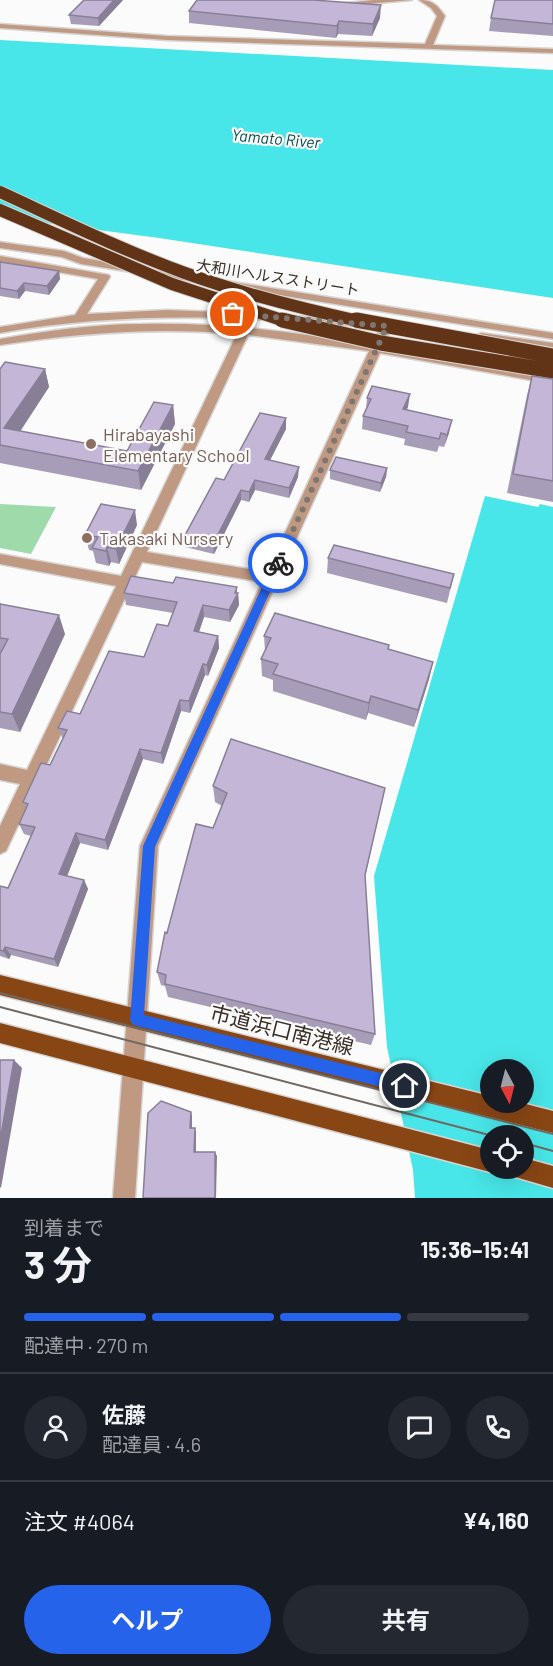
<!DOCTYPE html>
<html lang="ja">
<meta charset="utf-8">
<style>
body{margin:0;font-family:Barlow,"Noto Sans JP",sans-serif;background:#242831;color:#f1f3f6;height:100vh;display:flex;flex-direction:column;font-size:22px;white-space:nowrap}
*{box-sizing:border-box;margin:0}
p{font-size:20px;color:#9ea1a6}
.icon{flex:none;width:33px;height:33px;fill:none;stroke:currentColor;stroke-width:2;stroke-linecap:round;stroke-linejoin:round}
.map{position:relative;height:1198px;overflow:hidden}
.sheet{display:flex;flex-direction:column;background:#171b24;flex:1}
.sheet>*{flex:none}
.needle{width:39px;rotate:173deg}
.buttons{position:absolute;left:480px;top:1059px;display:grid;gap:12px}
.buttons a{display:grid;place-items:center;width:54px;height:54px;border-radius:50%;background:#171b24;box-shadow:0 6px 24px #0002;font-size:30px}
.pin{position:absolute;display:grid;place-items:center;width:51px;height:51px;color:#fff;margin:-26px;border:3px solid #fff;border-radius:50%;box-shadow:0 2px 6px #0007}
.courier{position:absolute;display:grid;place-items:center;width:60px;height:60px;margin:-30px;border:4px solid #2563eb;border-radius:50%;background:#fff;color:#222;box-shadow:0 2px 8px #0007}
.headline em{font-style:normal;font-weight:700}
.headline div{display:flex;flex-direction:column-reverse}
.headline{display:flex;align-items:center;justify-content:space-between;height:102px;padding:0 24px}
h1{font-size:39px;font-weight:700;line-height:45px}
.bar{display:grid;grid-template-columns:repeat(4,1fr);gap:9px 6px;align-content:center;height:72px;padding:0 24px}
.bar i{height:8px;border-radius:4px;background:#363941}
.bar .selected{background:#2563eb}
.bar p{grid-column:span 4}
.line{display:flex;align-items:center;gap:15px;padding:0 24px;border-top:2px solid #363941}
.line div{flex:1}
.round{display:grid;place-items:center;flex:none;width:63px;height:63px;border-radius:32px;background:#242831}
.primary-button{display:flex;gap:12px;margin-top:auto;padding:12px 24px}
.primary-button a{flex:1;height:69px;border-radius:36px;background:#2563eb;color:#fff;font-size:24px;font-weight:700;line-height:69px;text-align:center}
.primary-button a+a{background:#242831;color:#f1f3f6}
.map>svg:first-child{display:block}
.green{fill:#9edaaa}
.water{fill:#48e6e8;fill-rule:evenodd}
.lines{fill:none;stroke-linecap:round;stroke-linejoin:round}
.minor-casing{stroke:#d8d6d5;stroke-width:3}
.major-casing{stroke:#d8d6d5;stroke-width:3}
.minor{fill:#c09982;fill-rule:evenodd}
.major{fill:#894615;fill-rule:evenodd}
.tram{stroke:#706862;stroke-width:2}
.highway-bridge-far1-casing{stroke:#d8d6d5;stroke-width:14;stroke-linecap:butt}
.highway-bridge-casing{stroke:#d8d6d5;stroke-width:17;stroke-linecap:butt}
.highway-bridge-far1{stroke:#613417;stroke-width:12}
.highway-bridge{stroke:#613417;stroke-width:15}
.wall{fill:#a89db8}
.shaded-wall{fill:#887f96}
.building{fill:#c3b6d6;stroke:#887f96;stroke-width:1.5}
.route{fill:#2563eb}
.done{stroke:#7e7671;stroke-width:6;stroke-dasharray:0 10.8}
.education-dot{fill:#8d6e63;stroke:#fbfbfb;stroke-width:2}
.labels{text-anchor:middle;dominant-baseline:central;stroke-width:4.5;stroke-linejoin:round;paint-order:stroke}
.far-street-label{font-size:15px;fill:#3b2f27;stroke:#fbfbfb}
.far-water-label{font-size:16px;font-style:italic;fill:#00494a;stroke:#fbfbfb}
.education-label{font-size:18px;fill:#785e54;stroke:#fbfbfb;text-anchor:start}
.near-street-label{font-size:21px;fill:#3b2f27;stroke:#fbfbfb}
</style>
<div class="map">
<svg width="553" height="1198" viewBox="0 0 553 1198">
<rect width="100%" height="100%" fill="#fbfbfb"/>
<path class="green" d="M0,504L56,507L31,554L0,548Z"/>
<path class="water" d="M0,40L553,70V298L159,238L0,217Z
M485,496L538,507L540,504L553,507V1198H415L413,1170L387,1047L374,876ZM490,1070H524V1102H490ZM490,1136H524V1168H490Z"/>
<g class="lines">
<defs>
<path id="minor" d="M373,0H412L343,6L339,4Z
M419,0C433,0 437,5 445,16L433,45L553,49V53L167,40L0,28V24L167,36L425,44L437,16L431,8Z
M0,242L64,251L83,258L195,276L200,279L195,282L81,264L62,257L0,248Z
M0,256L109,275L110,277L87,314L167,310L269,314L275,317L269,320C178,315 90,317 0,333V327L75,315L98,279L0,262Z
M227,281L553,333V339L223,286L222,284Z
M296,316L352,320L358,323L352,326L292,321L290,319Z
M387,322L393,325L383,346L553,376V384L380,353L158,846L135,1198H113L140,846L262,582L142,562L6,851L0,854V826L20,784L0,780V764L27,770L116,586L0,564V554L121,576L237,334C157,327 79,333 0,345V339C47,331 93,324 141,324C219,322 295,332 372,345L381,325ZM248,335L369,351L267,572L147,552Z
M481,333L553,343V351L477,338L475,336Z"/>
<path id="major" d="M0,975L490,1096V1102H518L553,1111V1133L0,995Z
M0,1023L490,1150V1168H498L490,1172L0,1043Z
M524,1158L553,1166V1188L512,1176L509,1168H524Z"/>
</defs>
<use href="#minor" class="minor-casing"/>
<use href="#major" class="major-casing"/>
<use href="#minor" class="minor"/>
<use href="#major" class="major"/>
<path class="tram" d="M0,993L553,1134
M0,1007L493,1136
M524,1143L553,1151"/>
<defs>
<path id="highway-bridge-far1" d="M0,192C61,220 122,250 185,273C243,294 303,309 363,322
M0,210L172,284L288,322"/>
<path id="highway-bridge" d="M282,320L381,343L553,371
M356,320L553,356"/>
</defs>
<use href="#highway-bridge-far1" class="highway-bridge-far1-casing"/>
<use href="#highway-bridge" class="highway-bridge-casing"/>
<use href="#highway-bridge-far1" class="highway-bridge-far1"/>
<use href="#highway-bridge" class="highway-bridge"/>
</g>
<path class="wall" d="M123,0L99,26L71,24L69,15Z
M553,0V36L489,31L491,18Z
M189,11L380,18L372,36L338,34L336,38L189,23Z
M0,262L59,271L60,279L49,295L25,291L19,299L0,296Z
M0,369H45L49,387L20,431L127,451L173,405L175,424L141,490L0,463Z
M532,376L553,379V502L507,493L527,395Z
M367,398L408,407L406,410L449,433L444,447L439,446L437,452L404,445L405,439L362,429L363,416L366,409Z
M286,418V429L270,460L298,477L289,498L255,490L249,502L241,500L214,554L185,547L184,537L224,480Z
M387,468L386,477L380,492L330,479V470Z
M137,525L119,564L111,562L109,566L96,563L93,551L89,550L85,535Z
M328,558L454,574L447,603L327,573Z
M173,583L237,587V593H238L239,605L230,622L204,617L199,632L218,636L219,648L208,676L205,675L190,713L181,711L163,764L143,759L108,850L80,843L67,876L84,880L88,889L58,967L11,955L9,959L0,956V886L8,888L31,836L24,834L19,824L26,809L23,802L50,765L63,739L58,728L80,714L144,657L168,626L173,613L126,605L124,593Z
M0,602L1,604L65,634L20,732L0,728Z
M264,636L388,649L433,662L429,679L414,727L368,713L366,720L273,691V680L262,676L261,659L265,651Z
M213,786L385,788L365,877L375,1034L371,1045L168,997L165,986L161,985L157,972L167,933L213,828L222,806L215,802Z"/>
<path class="shaded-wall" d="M114,0H123L99,26L98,18Z
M381,5L380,18L372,36L373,24Z
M339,21L338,34L336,38L337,26Z
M59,271L60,279L49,295L47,286Z
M24,283L25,291L19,299L17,291Z
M45,369L49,387L10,447L4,428Z
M410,394L408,407L401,422L403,409Z
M173,405L175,424L141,490L138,471Z
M286,418V429L265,470V459Z
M452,420L449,433L444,447L447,435Z
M299,467L298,477L289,498V488Z
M387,468L386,477L380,492L381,483Z
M255,480V490L249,502V492Z
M241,490V500L214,554L213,544Z
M135,510L137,525L119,564L116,549Z
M107,547L111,562L109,566L106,551Z
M237,587V595L238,593L239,605L230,622L229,610Z
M203,605L204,617L195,643L194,631Z
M59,615L65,634L20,732L12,714Z
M218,636L219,648L208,676L207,665Z
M433,662L429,679L414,727L418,710Z
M203,664L205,675L190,713L189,701Z
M371,696L368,713L366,720L369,703Z
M180,700L181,711L163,764L161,753Z
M140,749L143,759L108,850L105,840Z
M76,833L80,843L64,884L59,874Z
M84,880L88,889L58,967L54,959Z
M5,947L11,955L9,959L3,951Z
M14,1060L22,1068L1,1188L0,1187V1141Z
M191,1112L192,1116V1132L190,1128Z
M195,1128L196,1132V1156L194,1152Z
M215,1152L217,1156L216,1198H215Z"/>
<path class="building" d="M84,0H114L98,18L69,15Z
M197,0H313L381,5L373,24L339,21L337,26L189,11Z
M495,0H553V24L491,18Z
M0,262L59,271L47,286L24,283L17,291L0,288Z
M5,362L45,369L4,428L127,451L154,402L173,405L138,471L0,445V369Z
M532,376L553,379V481L513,474Z
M372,386L410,394L403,409L452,420L447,435L441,433L439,439L406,432L408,426L363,416L371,399L367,398Z
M260,413L286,418L265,459L299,467L289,488L255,480L249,492L241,490L213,544L184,537L216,478L224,480Z
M336,457L387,468L381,483L330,470Z
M101,504L135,510L116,549L107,547L106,551L92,548L98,537L85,535Z
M334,545L454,574L450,588L328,558Z
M131,576L173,583L176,577L237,587L235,593H238L229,610L203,605L194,631L218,636L207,665L203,664L189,701L180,700L161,753L140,749L105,840L76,833L59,874L84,880L54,959L5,947L3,951L0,950V886L8,888L35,827L19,824L28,804L23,802L41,763L50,765L67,730L58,728L67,711L80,714L109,651L144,657L157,624L168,626L177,602L124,593Z
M0,604L59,615L12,714L0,712V654L8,639L0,638Z
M275,613L389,645L388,649L433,662L418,710L371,696L369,703L273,674L278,664L261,659L271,638L264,636Z
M231,739L385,788L365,875L375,1034L165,984L166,975L157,972L165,932L167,933L196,824L213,828L227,793L213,786Z
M0,1060H14L0,1141Z
M161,1101L191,1112L190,1128H195L194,1152H215V1198H143L148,1113Z"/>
<path class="route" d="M278,560L283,563L155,847L144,1015L405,1079L410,1081L412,1086L410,1091L405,1093L137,1026L132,1024L130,1020L143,846L273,563Z"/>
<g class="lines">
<path class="done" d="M233,314L387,326L278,563"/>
</g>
<g class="education-dot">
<circle cx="91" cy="444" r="6"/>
<circle cx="87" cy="538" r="6"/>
</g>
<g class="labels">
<g class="far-street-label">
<text transform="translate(278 277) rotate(9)">大和川ヘルスストリート</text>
</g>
<g class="far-water-label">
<text transform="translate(276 138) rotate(5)">Yamato River</text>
</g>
<g class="education-label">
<text x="103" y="434">Hirabayashi<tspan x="103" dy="21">Elementary School</tspan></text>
<text x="99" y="538">Takasaki Nursery</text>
</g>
<g class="near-street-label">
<text transform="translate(282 1029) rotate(14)">市道浜口南港線</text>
</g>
</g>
</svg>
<div class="buttons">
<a><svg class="needle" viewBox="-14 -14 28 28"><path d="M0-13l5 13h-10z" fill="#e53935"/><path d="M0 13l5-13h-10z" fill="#9ea1a6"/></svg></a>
<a><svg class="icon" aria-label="locate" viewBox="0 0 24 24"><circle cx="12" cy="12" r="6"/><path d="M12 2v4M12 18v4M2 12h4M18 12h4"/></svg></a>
</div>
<div class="pin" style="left:233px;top:314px;background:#ea580c"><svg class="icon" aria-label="bag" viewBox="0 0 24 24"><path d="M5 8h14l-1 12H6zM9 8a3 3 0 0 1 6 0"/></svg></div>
<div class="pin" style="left:405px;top:1086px;background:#1f2937"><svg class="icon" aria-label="home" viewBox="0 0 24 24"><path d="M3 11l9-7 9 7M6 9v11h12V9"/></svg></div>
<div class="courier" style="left:278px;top:563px"><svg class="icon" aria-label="bike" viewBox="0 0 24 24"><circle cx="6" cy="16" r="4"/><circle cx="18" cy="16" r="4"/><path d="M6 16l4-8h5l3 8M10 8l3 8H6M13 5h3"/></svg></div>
</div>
<section class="sheet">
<div class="headline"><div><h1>3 分</h1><p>到着まで</p></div><em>15:36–15:41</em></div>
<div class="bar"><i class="selected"></i><i class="selected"></i><i class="selected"></i><i></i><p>配達中 · 270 m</p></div>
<div class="line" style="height:108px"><a class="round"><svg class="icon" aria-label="person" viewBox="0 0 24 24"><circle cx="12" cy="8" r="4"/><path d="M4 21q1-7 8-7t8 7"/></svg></a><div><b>佐藤</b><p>配達員 · 4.6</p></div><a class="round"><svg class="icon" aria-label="chat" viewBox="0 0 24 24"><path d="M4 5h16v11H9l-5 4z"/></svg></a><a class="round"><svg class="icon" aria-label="phone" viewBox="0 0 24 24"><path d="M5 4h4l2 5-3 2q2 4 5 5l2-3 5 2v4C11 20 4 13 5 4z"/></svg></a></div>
<div class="line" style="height:78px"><div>注文 #4064</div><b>¥4,160</b></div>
<div class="primary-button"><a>ヘルプ</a><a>共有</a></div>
</section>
